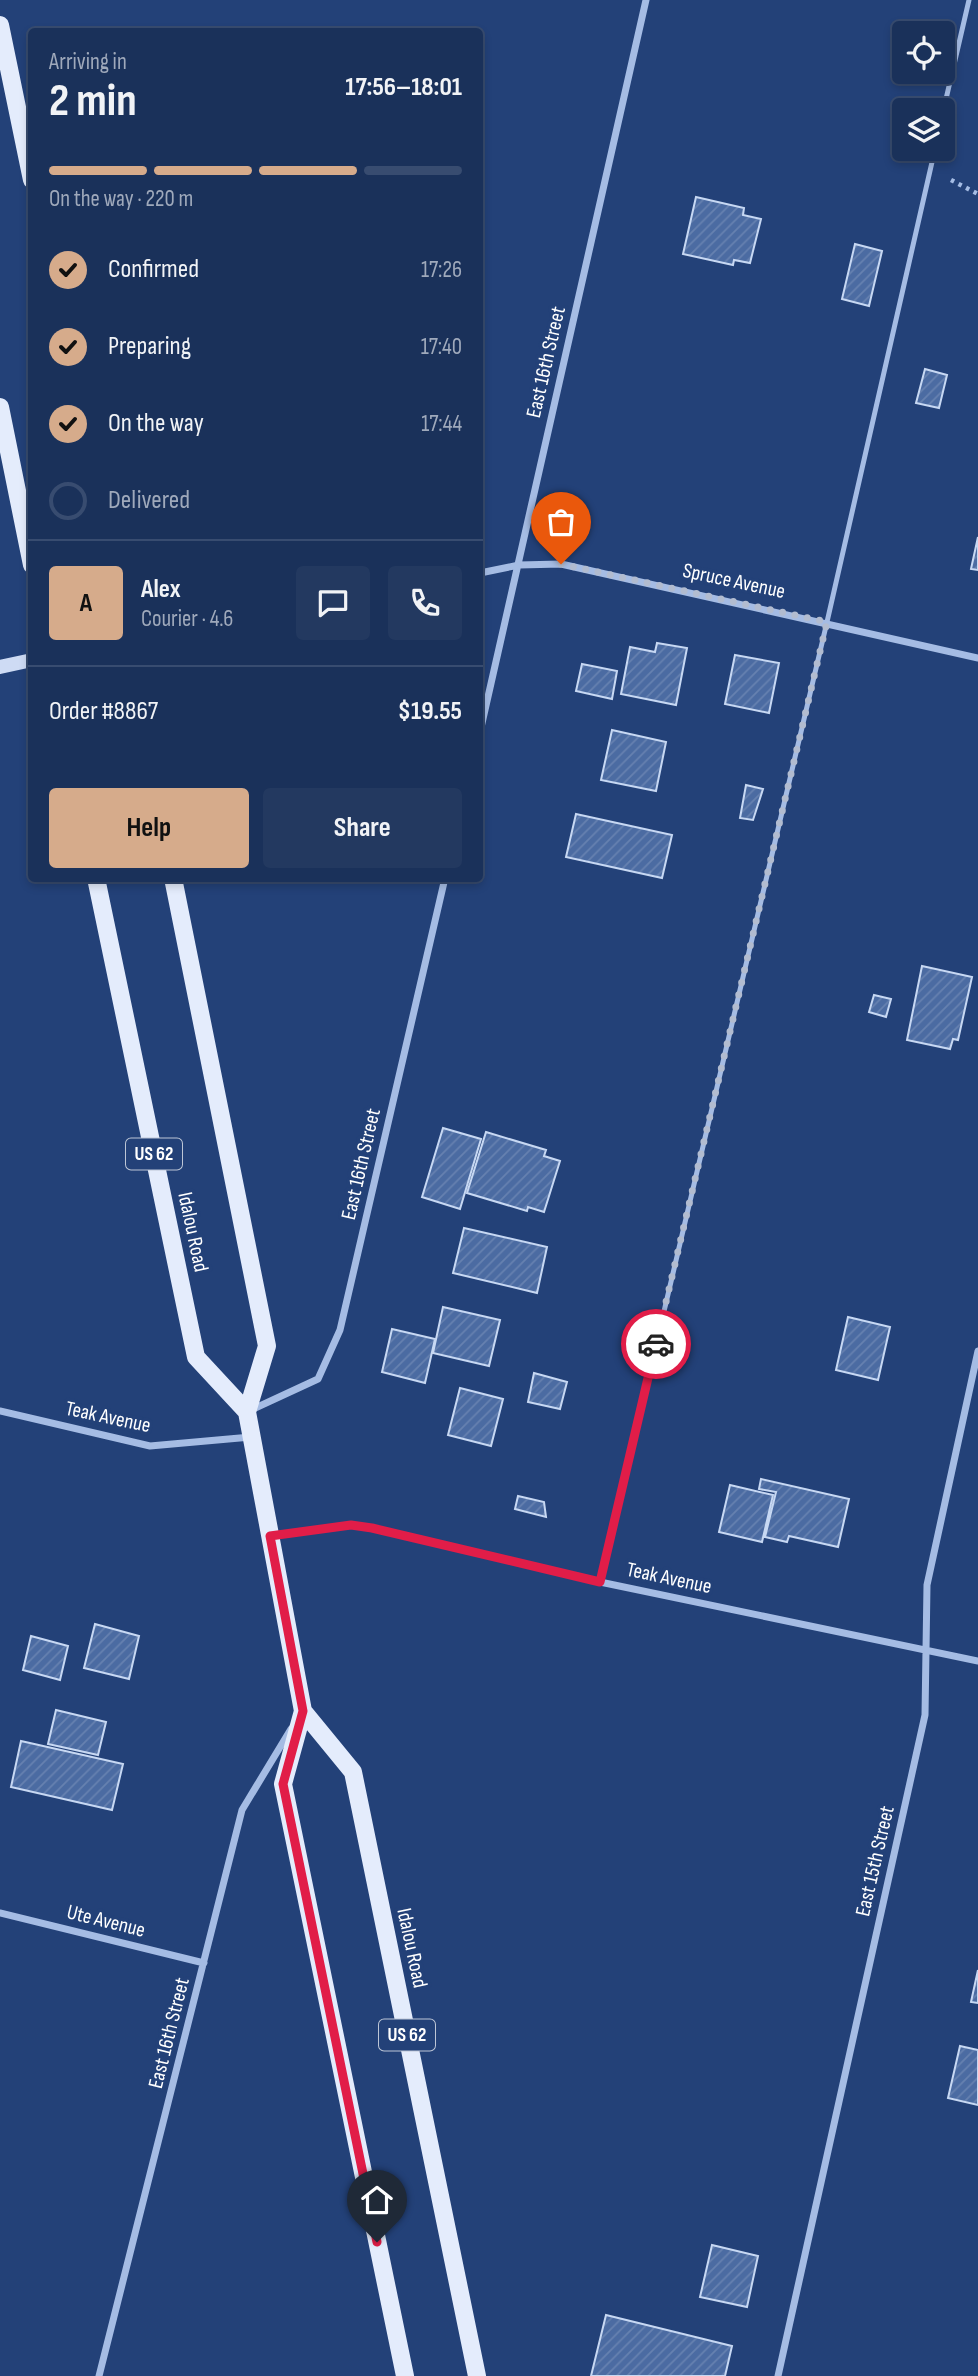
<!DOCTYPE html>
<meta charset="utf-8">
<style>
body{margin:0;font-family:"Sofia Sans Condensed",sans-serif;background:#233960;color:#f1f3f6;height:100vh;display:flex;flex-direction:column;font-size:26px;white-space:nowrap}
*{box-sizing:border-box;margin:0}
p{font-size:23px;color:#9fa9bb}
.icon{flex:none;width:38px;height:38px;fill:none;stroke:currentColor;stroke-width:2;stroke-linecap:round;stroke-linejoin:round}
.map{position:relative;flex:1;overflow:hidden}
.sheet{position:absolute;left:28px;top:28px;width:455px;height:854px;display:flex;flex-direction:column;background:#1a315a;border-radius:7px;box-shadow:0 4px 10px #0003,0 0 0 2px #384c70}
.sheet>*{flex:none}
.fabs{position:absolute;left:892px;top:21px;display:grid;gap:14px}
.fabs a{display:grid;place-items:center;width:63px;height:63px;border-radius:7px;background:#1a315a;box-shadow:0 4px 10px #0003,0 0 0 2px #384c70;font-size:35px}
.pin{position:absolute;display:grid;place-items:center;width:60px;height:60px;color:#fff;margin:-72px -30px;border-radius:50% 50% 50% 0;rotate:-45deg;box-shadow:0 0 7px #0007}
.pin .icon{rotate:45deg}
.courier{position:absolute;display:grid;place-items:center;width:70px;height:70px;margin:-35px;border:5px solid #e11d48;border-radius:50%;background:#fff;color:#222;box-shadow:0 2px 9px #0007}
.overview em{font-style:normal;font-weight:700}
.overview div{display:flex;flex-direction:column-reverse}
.overview{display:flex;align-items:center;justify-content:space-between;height:119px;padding:0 21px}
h1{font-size:46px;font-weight:700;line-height:52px}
.bar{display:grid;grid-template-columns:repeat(4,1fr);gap:10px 7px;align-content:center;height:84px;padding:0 21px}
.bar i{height:9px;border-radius:5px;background:#384c70}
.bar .current{background:#d6ab8b}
.bar p{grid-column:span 4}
.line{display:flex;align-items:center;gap:18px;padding:0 21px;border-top:2px solid #384c70}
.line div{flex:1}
.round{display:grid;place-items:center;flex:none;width:74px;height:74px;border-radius:7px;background:#233960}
ol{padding:0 21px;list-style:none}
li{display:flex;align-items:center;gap:21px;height:77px}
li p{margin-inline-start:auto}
li .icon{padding:7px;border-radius:50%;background:#d6ab8b;color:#111;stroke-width:4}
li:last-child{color:#9fa9bb}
li i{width:38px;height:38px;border:4px solid #384c70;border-radius:50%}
.button{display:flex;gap:14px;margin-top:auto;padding:14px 21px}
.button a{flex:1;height:80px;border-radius:7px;background:#d6ab8b;color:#111;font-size:28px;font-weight:700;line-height:80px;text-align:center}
.button a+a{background:#233960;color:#f1f3f6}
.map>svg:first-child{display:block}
.building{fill:url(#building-hatch);stroke:#c7d8f3;stroke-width:2}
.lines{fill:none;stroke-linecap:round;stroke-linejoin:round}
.path{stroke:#a5bce4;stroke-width:4.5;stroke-dasharray:3.5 5;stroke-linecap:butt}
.lane{stroke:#a5bce4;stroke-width:5}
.street{stroke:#a5bce4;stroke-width:7}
.secondary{stroke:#cedbf4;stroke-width:14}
.primary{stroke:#e4ecfc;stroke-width:18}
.done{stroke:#b2bcd0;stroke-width:7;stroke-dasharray:0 12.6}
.route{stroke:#e11d48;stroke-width:9}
.labels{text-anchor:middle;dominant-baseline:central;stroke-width:7;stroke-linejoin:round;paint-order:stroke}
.shield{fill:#234178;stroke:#bdc6d6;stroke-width:2}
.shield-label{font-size:19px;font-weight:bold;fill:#fff}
.street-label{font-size:21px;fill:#fff;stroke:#234178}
</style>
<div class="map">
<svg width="978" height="2376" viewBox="0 0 978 2376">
<defs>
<pattern id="building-hatch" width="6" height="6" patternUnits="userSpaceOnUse" patternTransform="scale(1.75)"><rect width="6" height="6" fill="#4b6ba2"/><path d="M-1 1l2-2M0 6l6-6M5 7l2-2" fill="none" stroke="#6681b0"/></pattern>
</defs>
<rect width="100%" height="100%" fill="#234178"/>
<path class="building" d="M696,197L744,208L743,215L761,219L750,263L734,260L733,265L683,254Z
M855,244L882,251L869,306L842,299Z
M925,369L947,375L939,408L916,403Z
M978,537V570L971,569Z
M657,643L687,648L676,705L621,694L630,647L655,652Z
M735,655L779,663L769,713L725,704Z
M582,664L617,671L612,699L576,691Z
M612,730L666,742L656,791L601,780Z
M746,785L763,789L753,820L740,818Z
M576,814L672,835L662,878L566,857Z
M922,966L972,977L958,1040L953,1039L950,1049L907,1040Z
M874,995L891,999L886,1017L869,1012Z
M443,1128L481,1139L460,1209L422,1197Z
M486,1132L546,1150L544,1156L560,1161L544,1212L528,1207L527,1211L467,1193Z
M464,1228L547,1247L537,1293L453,1273Z
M443,1307L500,1320L489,1366L433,1353Z
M848,1317L890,1327L878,1380L836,1370Z
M392,1329L435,1339L425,1383L382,1372Z
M534,1373L567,1382L560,1409L528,1402Z
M460,1388L503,1399L491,1446L448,1435Z
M761,1479L849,1499L838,1547L789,1536L787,1542L765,1537L776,1492L759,1489Z
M730,1485L773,1495L762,1542L719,1532Z
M518,1496L544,1502L546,1517L515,1509Z
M95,1624L139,1636L129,1679L84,1668Z
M31,1636L68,1646L60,1680L23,1670Z
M56,1710L106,1722L98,1755L48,1744Z
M21,1741L123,1764L112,1810L11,1787Z
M978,1970V2003L971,2002Z
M960,2046L978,2050V2105L948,2098Z
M712,2245L758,2256L747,2307L700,2297Z
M606,2315L732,2346L725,2376H591Z"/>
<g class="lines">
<path class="path" d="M951,180L978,194"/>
<path class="lane" d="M943,112L969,0
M600,1582L827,622L935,149"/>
<path class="street" d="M480,573L519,565L561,564L978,658
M480,732L646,0
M251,1410L318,1379L340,1330L445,878
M0,1411L150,1446L251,1437
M270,1536L351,1525L372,1528L600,1582L978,1661
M0,1913L204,1963
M99,2376L242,1810L291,1729
M778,2376L925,1715L927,1585L978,1351"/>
<path class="secondary" d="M0,667L32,660"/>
<path class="primary" d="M0,25L32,180
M0,407L32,565
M96,878L196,1357L247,1412
M173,878L267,1346L247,1412L303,1711L283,1784L405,2376
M303,1711L353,1772L477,2376"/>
</g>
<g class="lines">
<path class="done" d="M561,564L827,622L656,1344"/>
<path class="route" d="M377,2242L283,1784L303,1711L270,1536L351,1525L372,1528L600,1582L656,1344"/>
</g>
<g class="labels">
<g class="shield">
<rect x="126" y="1138.5" width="56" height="31" rx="5"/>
<rect x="379" y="2019.5" width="56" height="31" rx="5"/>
</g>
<g class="shield-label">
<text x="154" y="1154">US 62</text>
<text x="407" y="2035">US 62</text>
</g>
<g class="street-label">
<text transform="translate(546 362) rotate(-77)">East 16th Street</text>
<text transform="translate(734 581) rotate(12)">Spruce Avenue</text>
<text transform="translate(361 1164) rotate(-77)">East 16th Street</text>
<text transform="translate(193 1232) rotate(78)">Idalou Road</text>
<text transform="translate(108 1417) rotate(12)">Teak Avenue</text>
<text transform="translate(669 1578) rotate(12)">Teak Avenue</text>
<text transform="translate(875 1861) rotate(-77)">East 15th Street</text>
<text transform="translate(106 1921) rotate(14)">Ute Avenue</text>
<text transform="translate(412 1948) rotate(78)">Idalou Road</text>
<text transform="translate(169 2033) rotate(-76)">East 16th Street</text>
</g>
</g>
</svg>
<div class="fabs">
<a><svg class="icon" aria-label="locate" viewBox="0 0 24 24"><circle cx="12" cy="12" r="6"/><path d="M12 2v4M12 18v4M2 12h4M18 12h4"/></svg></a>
<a><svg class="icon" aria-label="layers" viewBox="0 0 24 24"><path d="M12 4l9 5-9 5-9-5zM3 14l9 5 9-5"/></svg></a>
</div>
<div class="pin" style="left:561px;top:564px;background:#ea580c"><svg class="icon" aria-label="bag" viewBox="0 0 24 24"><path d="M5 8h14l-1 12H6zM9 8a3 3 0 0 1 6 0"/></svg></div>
<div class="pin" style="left:377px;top:2242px;background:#1f2937"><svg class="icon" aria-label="home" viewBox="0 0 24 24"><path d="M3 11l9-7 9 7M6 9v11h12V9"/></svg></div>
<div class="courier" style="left:656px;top:1344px"><svg class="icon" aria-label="car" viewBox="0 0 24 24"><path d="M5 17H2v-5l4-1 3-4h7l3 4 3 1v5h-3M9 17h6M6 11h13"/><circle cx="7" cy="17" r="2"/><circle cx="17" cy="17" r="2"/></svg></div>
<section class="sheet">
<div class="overview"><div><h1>2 min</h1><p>Arriving in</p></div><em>17:56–18:01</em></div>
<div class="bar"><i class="current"></i><i class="current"></i><i class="current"></i><i></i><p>On the way · 220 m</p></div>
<ol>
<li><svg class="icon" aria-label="check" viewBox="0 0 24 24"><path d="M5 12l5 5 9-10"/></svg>Confirmed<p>17:26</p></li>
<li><svg class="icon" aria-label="check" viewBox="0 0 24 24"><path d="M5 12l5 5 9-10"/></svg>Preparing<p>17:40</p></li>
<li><svg class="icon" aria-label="check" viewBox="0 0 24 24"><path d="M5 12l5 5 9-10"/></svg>On the way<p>17:44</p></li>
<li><i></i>Delivered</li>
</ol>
<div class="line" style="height:126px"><b class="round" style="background:#d6ab8b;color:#111">A</b><div><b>Alex</b><p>Courier · 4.6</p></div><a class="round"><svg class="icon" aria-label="chat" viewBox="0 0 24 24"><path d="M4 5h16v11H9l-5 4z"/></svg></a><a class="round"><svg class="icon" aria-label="phone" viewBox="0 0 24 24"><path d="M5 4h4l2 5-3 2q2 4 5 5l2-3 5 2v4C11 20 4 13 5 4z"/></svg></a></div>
<div class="line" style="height:91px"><div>Order #8867</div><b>$19.55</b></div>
<div class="button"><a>Help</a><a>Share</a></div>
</section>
</div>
